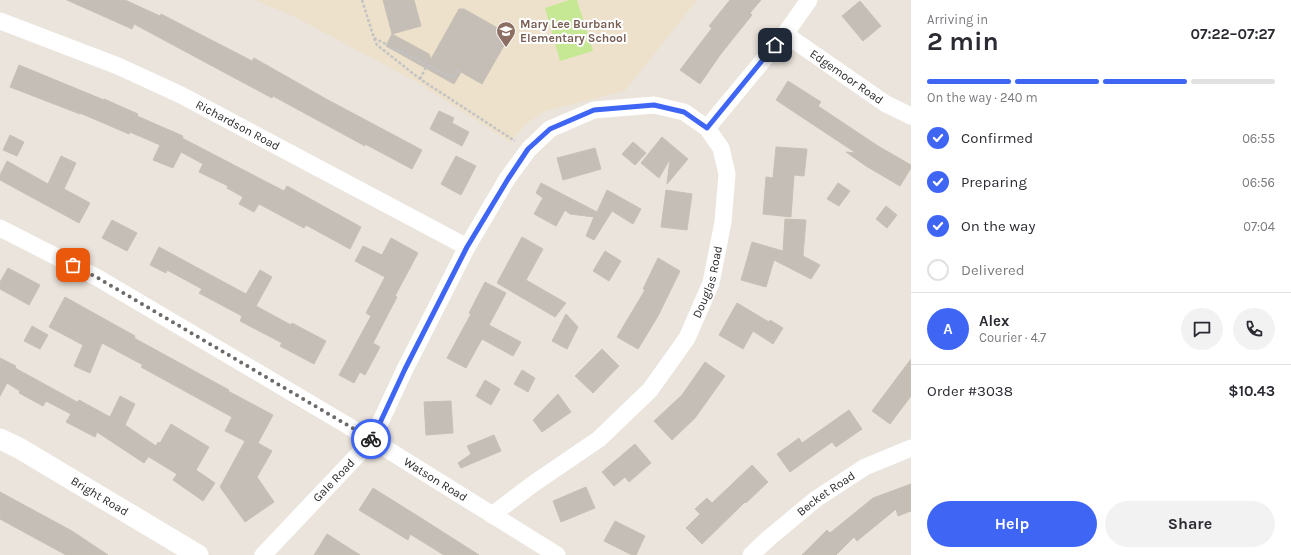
<!DOCTYPE html>
<meta charset="utf-8">
<style>
body{margin:0;font-family:Karla,sans-serif;background:#f2f2f3;color:#2b2b33;height:100vh;display:flex;flex-direction:column;font-size:15px;white-space:nowrap}
*{box-sizing:border-box;margin:0}
p{font-size:13px;color:#7c7c81}
.icon{flex:none;width:22px;height:22px;fill:none;stroke:currentColor;stroke-width:2;stroke-linecap:round;stroke-linejoin:round}
.map{position:relative;flex:1;overflow:hidden}
.details{display:flex;flex-direction:column;background:#fff;width:380px}
.details>*{flex:none}
.pin{position:absolute;display:grid;place-items:center;width:34px;height:34px;color:#fff;margin:-17px;border-radius:8px;box-shadow:0 2px 6px #0006}
.courier{position:absolute;display:grid;place-items:center;width:40px;height:40px;margin:-20px;border:3px solid #3f65f5;border-radius:50%;background:#fff;color:#222;box-shadow:0 1px 5px #0007}
.summary em{font-style:normal;font-weight:700}
.summary div{display:flex;flex-direction:column-reverse}
.summary{display:flex;align-items:center;justify-content:space-between;height:68px;padding:0 16px}
h1{font-size:26px;font-weight:700;line-height:30px}
.bar{display:grid;grid-template-columns:repeat(4,1fr);gap:6px 4px;align-content:center;height:48px;padding:0 16px}
.bar i{height:5px;border-radius:3px;background:#e1e1e2}
.bar .active{background:#3f65f5}
.bar p{grid-column:span 4}
.line{display:flex;align-items:center;gap:10px;padding:0 16px;border-top:1px solid #e1e1e2}
.line div{flex:1}
.round{display:grid;place-items:center;flex:none;width:42px;height:42px;border-radius:21px;background:#f2f2f3}
ol{padding:0 16px;list-style:none}
li{display:flex;align-items:center;gap:12px;height:44px}
li p{margin-inline-start:auto}
li .icon{padding:4px;border-radius:50%;background:#3f65f5;color:#fff;stroke-width:4}
li:last-child{color:#7c7c81}
li i{width:22px;height:22px;border:2px solid #e1e1e2;border-radius:50%}
.button{display:flex;gap:8px;margin-top:auto;padding:8px 16px}
.button a{flex:1;height:46px;border-radius:24px;background:#3f65f5;color:#fff;font-size:16px;font-weight:700;line-height:46px;text-align:center}
.button a+a{background:#f2f2f3;color:#2b2b33}
main{display:flex;flex:1;min-height:0}
.map>svg:first-child{display:block}
.education{fill:#ede1cb}
.pitch{fill:#c6e895}
.building{fill:#c4beb7;stroke:#c7c0b5}
.lines{fill:none;stroke-linecap:round;stroke-linejoin:round}
.path{stroke:#c3c3c3;stroke-width:2.5;stroke-dasharray:3 2;stroke-linecap:butt}
.minor{stroke:#fff;stroke-width:17}
.tertiary{stroke:#fff;stroke-width:21}
.done{stroke:#6d6a68;stroke-width:4;stroke-dasharray:0 7.2}
.route{stroke:#3f65f5;stroke-width:5}
.labels{text-anchor:middle;dominant-baseline:central;stroke-width:4;stroke-linejoin:round;paint-order:stroke}
.education-label{font-size:12px;font-weight:bold;fill:#785e54;stroke:#fff;text-anchor:start}
.street-label{font-size:12px;fill:#292929;stroke:#fff}
</style>
<main>
<div class="map">
<svg width="911" height="555" viewBox="0 0 911 555">
<rect width="100%" height="100%" fill="#ebe4dc"/>
<path class="education" d="M254,0H697L625,91L546,111L527,123L510,142L415,81L293,16Z"/>
<path class="pitch" d="M569,0H577L593,51L560,61L545,8Z"/>
<path class="building" d="M67,0H125L160,16L161,14L252,61L254,58L328,100L422,150L412,169L365,144V146L273,96L272,98L134,24L132,29Z
M383,0H414L421,26L392,34Z
M730,0H761L750,13L752,15L720,55L700,84L680,70L712,28L709,26Z
M860,1L881,26L863,41L842,16Z
M459,9H464L510,35L482,84L461,72L454,84L386,46L392,34L429,54L431,59Z
M19,65L104,100V99L138,114L137,116L183,136L182,138L284,191L287,186L361,227L350,249L306,225L304,228L259,204L254,212L239,204L243,197L227,188L228,186L199,172L203,164L181,152L173,168L153,160L160,145L130,132L129,134L80,113V114L10,87Z
M788,81L821,102L818,106L878,146L911,165V168L900,186L866,166L846,152L856,153L776,100Z
M439,111L454,118L452,123L469,132L462,146L430,129Z
M10,135L24,142L17,156L3,150Z
M662,137L688,159L667,184L670,159L659,178L641,163Z
M633,142L646,153L635,165L622,154Z
M776,147L807,149L804,176L794,175L791,217L763,214L766,177L773,178Z
M595,148L601,169L563,180L557,158Z
M61,156L76,163L64,189L90,203L79,223L0,180V175L7,161L48,184Z
M456,156L476,166L461,195L441,184Z
M541,183L597,212L607,190L641,209L633,224L612,211L594,240L586,236L594,217L570,214L565,210L556,226L534,214L543,198L536,193Z
M838,183L850,191L839,206L827,199Z
M666,190L692,194L687,230L661,227Z
M886,206L897,215L887,228L876,219Z
M785,219L806,220L803,256L820,265L811,279L774,260L766,287L741,280L752,242L783,251Z
M112,220L137,233L127,251L102,238Z
M522,237L543,249L526,280L566,303L555,317L497,283Z
M391,238L418,253L395,296L397,297L373,343L380,347L365,375L360,372L354,383L339,375L371,316L366,313L385,277L355,261L363,246L382,255Z
M159,247L246,294L260,270L272,277L256,306L291,325L292,323L326,341L314,364L280,346L282,343L240,321L242,316L199,293L202,289L167,270L166,273L150,265Z
M605,251L621,261L609,281L593,271Z
M658,258L680,271L658,316L638,349L617,337L645,290L643,289Z
M8,268L40,285L29,305L0,289V282Z
M485,282L506,293L489,325L521,342L513,356L482,339L466,368L447,358L471,314L469,313Z
M65,297L135,336L134,338L229,390L228,391L273,415L258,443L272,451L257,477L274,502L245,522L220,487L245,441L225,431L232,417L141,367L143,365L102,343L90,373L74,366L83,345L49,327Z
M737,303L769,322L770,320L783,328L773,344L753,331L743,349L719,335Z
M566,314L578,327L567,349L552,341Z
M32,326L48,335L40,349L24,341Z
M602,349L619,366L593,393L575,376Z
M0,358L16,366L15,368L77,402L79,400L110,417L120,396L135,404L125,425L156,446L158,442L160,443L171,424L209,447L196,470L215,483L203,501L173,480L177,474L149,457L154,449L144,463L97,432L95,437L66,422L71,414L46,401L43,406L19,393L20,391L7,383L0,396Z
M911,359V396L890,424L872,411Z
M705,362L725,376L695,418L672,440L654,421L682,395Z
M522,370L535,378L528,392L514,384Z
M485,380L500,389L491,405L476,396Z
M558,394L571,412L542,432L533,420Z
M451,401L453,433L426,435L424,402Z
M849,410L862,429L836,447L832,442L790,472L777,454L799,438L802,443Z
M494,435L501,451L461,468L458,463L471,454L467,446Z
M635,444L651,463L629,482L625,477L614,486L602,472Z
M752,465L768,482L746,503L745,502L702,544L686,528L700,514L695,509L707,498L712,503Z
M911,484V511L898,516L896,509L857,541L854,537L836,555H802L827,530L830,533L873,498Z
M586,487L595,508L561,522L553,501Z
M373,488L421,518L479,555H444L410,534L408,540L359,510Z
M0,492L72,531L108,555H66L0,519Z
M615,521L645,536L636,555H632L604,541Z
M327,534L360,555H314Z"/>
<g class="lines">
<path class="path" d="M362,0L374,38L377,45L420,79L515,141
M374,38L453,78L458,70
M420,79L427,65"/>
<g class="minor">
<path id="s1" d="M0,21L118,66L181,95L467,247"/>
<path id="s2" d="M785,34L886,104L911,116"/>
<path id="s3" d="M0,228L98,278L372,440L557,555"/>
<path id="s4" d="M492,515L533,484L599,439L650,390L687,338L711,283L723,222L727,174L721,148L707,128L785,34L809,0"/>
<path id="s5" d="M263,555L372,440L405,369L467,247L507,179L529,149L550,129L594,110L654,105L684,112L707,128"/>
<path id="s6" d="M751,555L769,538L816,499L865,467L911,448"/>
</g>
<path class="tertiary" id="s7" d="M0,439L19,448L198,555"/>
</g>
<g class="lines">
<path class="done" d="M73,265L98,278L371,439"/>
<path class="route" d="M371,439L372,440L405,369L467,247L508,179L528,149L550,129L594,110L654,105L684,112L707,128L775,45"/>
</g>
<defs>
<symbol id="school-pin" viewBox="-11 -11 22 30"><path d="M0 17L-7.5 6A9.5 9.5 0 1 1 7.5 6Z" fill="#8d6e63" stroke="#fff"/><path d="M0-5L7-2L0 1L-7-2ZM-4 1L0 2.5L4 1V4Q0 6-4 4Z" fill="#fff"/></symbol>
</defs>
<g fill-rule="evenodd">
<use href="#school-pin" x="495" y="20" width="22" height="30"/>
</g>
<g class="labels">
<g class="education-label">
<text x="520" y="24">Mary Lee Burbank<tspan x="520" dy="14">Elementary School</tspan></text>
</g>
<g class="street-label">
<text stroke="none"><textPath href="#s2" startOffset="75">Edgemoor Road</textPath></text>
<text stroke="none"><textPath href="#s1" startOffset="260">Richardson Road</textPath></text>
<text stroke="none"><textPath href="#s4" startOffset="326">Douglas Road</textPath></text>
<text stroke="none"><textPath href="#s3" startOffset="503">Watson Road</textPath></text>
<text stroke="none"><textPath href="#s5" startOffset="103">Gale Road</textPath></text>
<text stroke="none"><textPath href="#s6" startOffset="97">Becket Road</textPath></text>
<text stroke="none"><textPath href="#s7" startOffset="115">Bright Road</textPath></text>
</g>
</g>
</svg>
<div class="pin" style="left:73px;top:265px;background:#ea580c"><svg class="icon" aria-label="bag" viewBox="0 0 24 24"><path d="M5 8h14l-1 12H6zM9 8a3 3 0 0 1 6 0"/></svg></div>
<div class="pin" style="left:775px;top:45px;background:#1f2937"><svg class="icon" aria-label="home" viewBox="0 0 24 24"><path d="M3 11l9-7 9 7M6 9v11h12V9"/></svg></div>
<div class="courier" style="left:371px;top:439px"><svg class="icon" aria-label="bike" viewBox="0 0 24 24"><circle cx="6" cy="16" r="4"/><circle cx="18" cy="16" r="4"/><path d="M6 16l4-8h5l3 8M10 8l3 8H6M13 5h3"/></svg></div>
</div>
<section class="details">
<div class="summary"><div><h1>2 min</h1><p>Arriving in</p></div><em>07:22–07:27</em></div>
<div class="bar"><i class="active"></i><i class="active"></i><i class="active"></i><i></i><p>On the way · 240 m</p></div>
<ol>
<li><svg class="icon" aria-label="check" viewBox="0 0 24 24"><path d="M5 12l5 5 9-10"/></svg>Confirmed<p>06:55</p></li>
<li><svg class="icon" aria-label="check" viewBox="0 0 24 24"><path d="M5 12l5 5 9-10"/></svg>Preparing<p>06:56</p></li>
<li><svg class="icon" aria-label="check" viewBox="0 0 24 24"><path d="M5 12l5 5 9-10"/></svg>On the way<p>07:04</p></li>
<li><i></i>Delivered</li>
</ol>
<div class="line" style="height:72px"><b class="round" style="background:#3f65f5;color:#fff">A</b><div><b>Alex</b><p>Courier · 4.7</p></div><a class="round"><svg class="icon" aria-label="chat" viewBox="0 0 24 24"><path d="M4 5h16v11H9l-5 4z"/></svg></a><a class="round"><svg class="icon" aria-label="phone" viewBox="0 0 24 24"><path d="M5 4h4l2 5-3 2q2 4 5 5l2-3 5 2v4C11 20 4 13 5 4z"/></svg></a></div>
<div class="line" style="height:52px"><div>Order #3038</div><b>$10.43</b></div>
<div class="button"><a>Help</a><a>Share</a></div>
</section>
</main>
